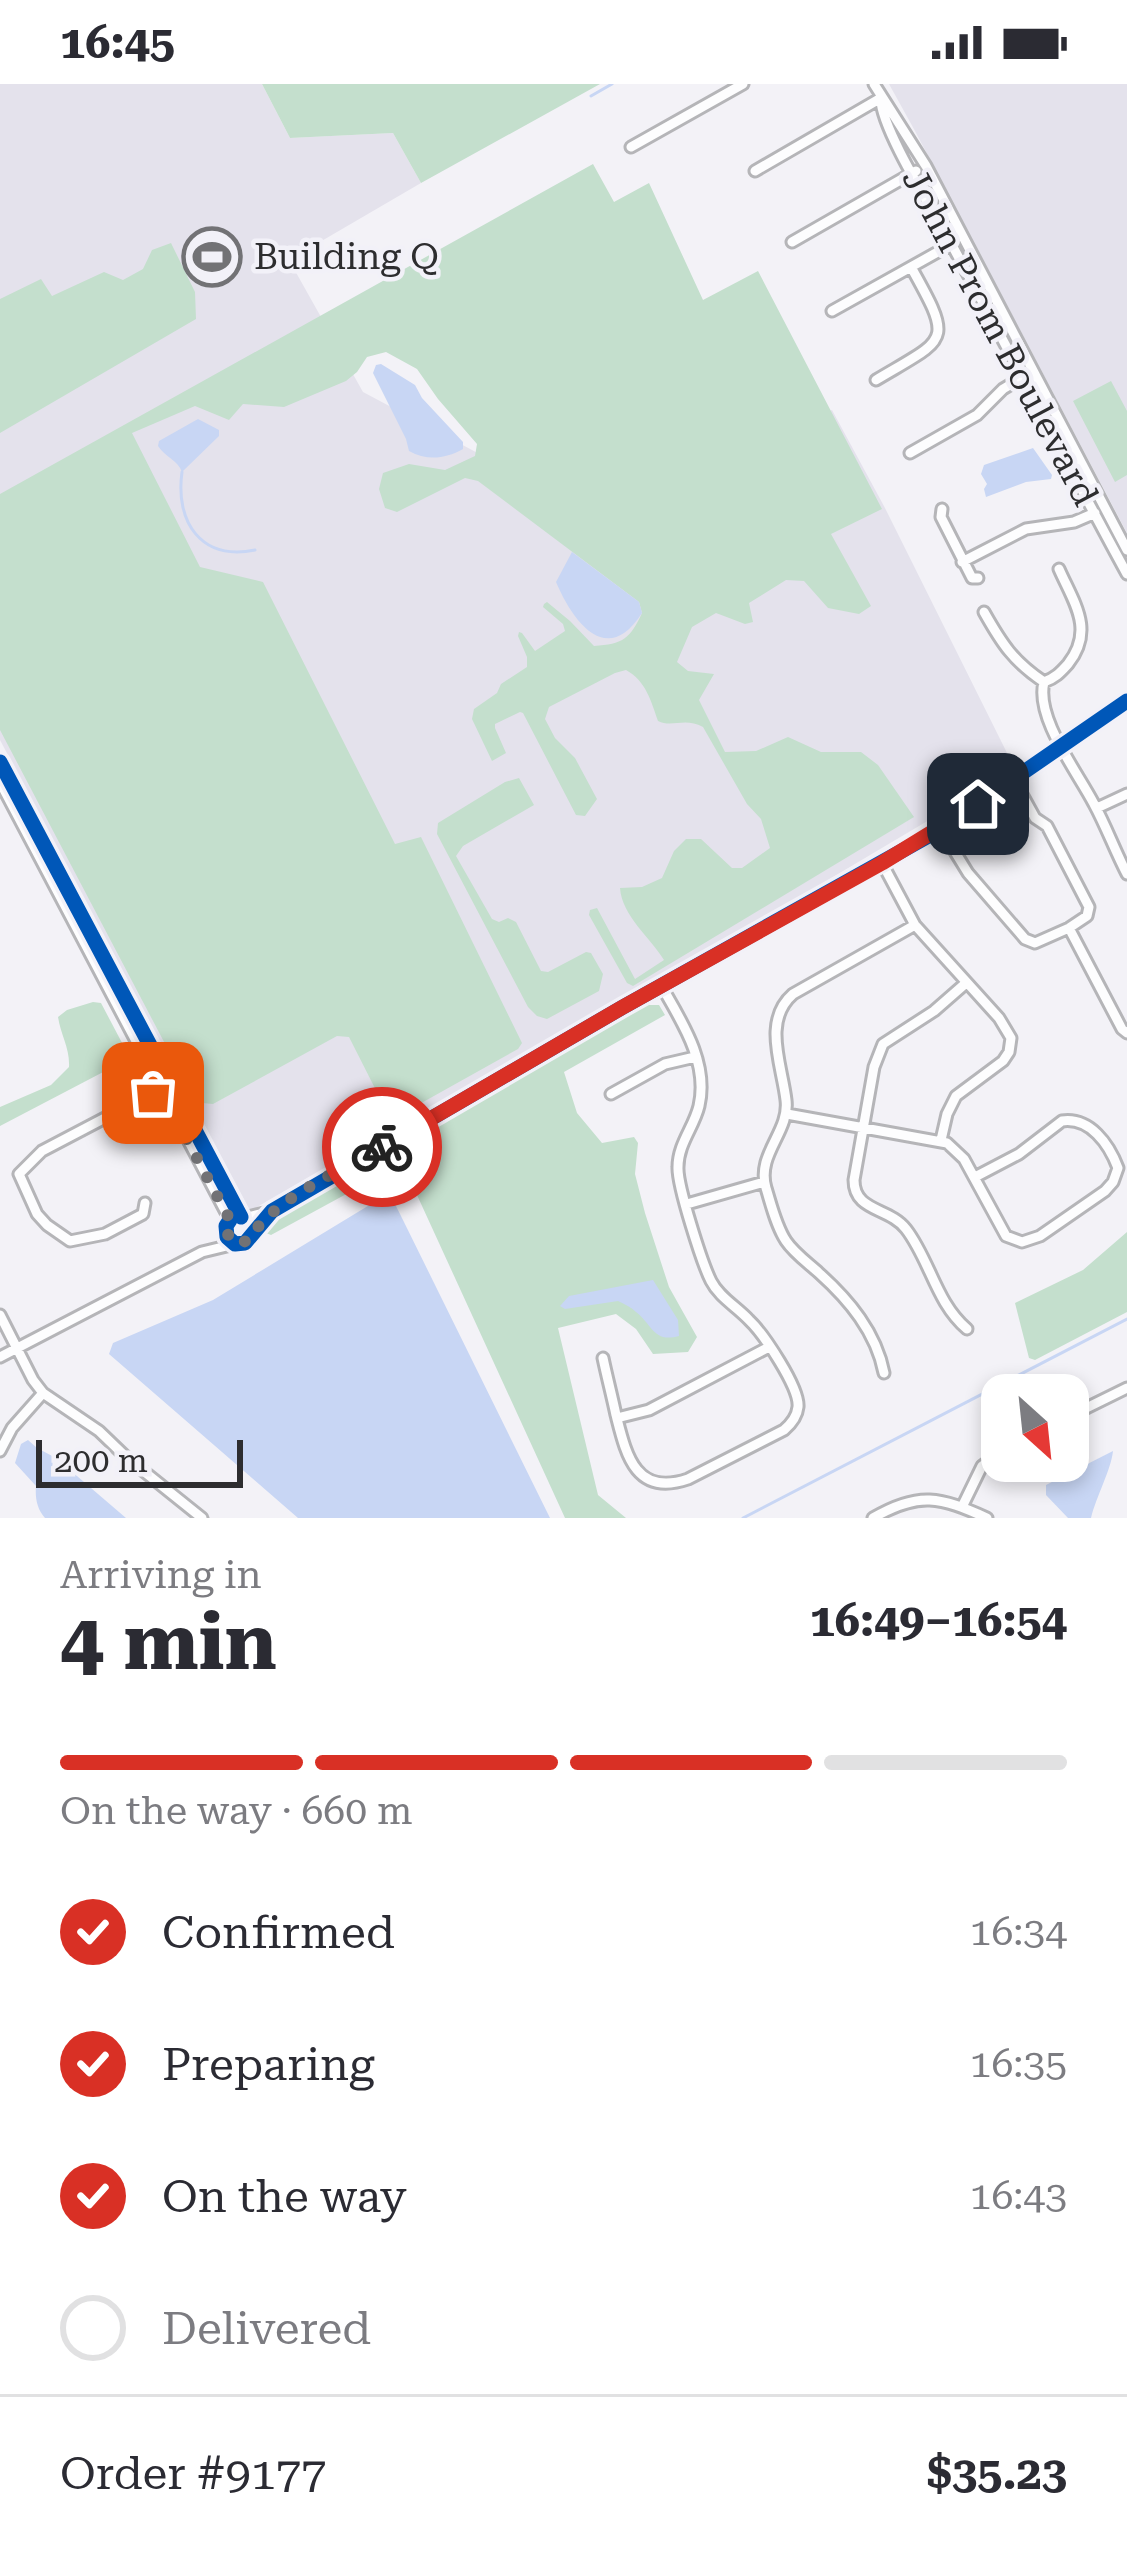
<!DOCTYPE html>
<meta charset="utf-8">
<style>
body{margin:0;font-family:"Roboto Serif",serif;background:#f7f7f7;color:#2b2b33;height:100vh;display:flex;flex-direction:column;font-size:45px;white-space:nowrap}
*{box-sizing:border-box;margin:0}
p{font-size:39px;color:#7c7c81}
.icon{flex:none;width:66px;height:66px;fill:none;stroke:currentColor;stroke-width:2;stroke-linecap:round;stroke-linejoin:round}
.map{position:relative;height:1434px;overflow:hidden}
.details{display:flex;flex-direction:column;background:#fff;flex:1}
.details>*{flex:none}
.needle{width:78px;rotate:153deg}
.tools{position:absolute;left:981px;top:1290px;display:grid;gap:24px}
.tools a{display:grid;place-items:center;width:108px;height:108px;border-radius:24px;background:#fff;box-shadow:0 6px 18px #0003;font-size:60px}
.scale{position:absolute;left:36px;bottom:30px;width:207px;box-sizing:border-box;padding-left:12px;border:6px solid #2d2d2f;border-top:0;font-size:33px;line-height:42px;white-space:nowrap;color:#2d2d2f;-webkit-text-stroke:9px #f2f1f8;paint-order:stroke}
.pin{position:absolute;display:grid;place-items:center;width:102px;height:102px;color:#fff;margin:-51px;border-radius:24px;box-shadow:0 6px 18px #0006}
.courier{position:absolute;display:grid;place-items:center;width:120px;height:120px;margin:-60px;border:9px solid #d93025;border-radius:50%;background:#fff;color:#222;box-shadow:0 3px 15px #0007}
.headline em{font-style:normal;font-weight:700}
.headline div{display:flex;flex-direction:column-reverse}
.headline{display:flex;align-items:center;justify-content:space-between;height:204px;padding:0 60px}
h1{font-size:78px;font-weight:700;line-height:90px}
.bar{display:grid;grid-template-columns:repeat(4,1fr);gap:18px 12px;align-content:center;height:144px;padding:0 60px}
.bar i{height:15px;border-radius:9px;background:#e1e1e2}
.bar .current{background:#d93025}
.bar p{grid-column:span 4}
.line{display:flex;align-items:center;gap:30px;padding:0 60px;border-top:3px solid #e1e1e2}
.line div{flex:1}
ol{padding:0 60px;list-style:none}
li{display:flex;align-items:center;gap:36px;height:132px}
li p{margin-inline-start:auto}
li .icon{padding:12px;border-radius:50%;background:#d93025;color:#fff;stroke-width:4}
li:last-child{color:#7c7c81}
li i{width:66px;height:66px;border:6px solid #e1e1e2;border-radius:50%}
.status{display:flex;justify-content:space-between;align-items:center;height:84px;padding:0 60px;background:#fff;direction:ltr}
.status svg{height:33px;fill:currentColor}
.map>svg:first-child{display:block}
.built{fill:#e4e2ec}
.green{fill:#c4dfcd}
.water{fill:#c8d6f4}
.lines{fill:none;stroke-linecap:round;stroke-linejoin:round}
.stream{stroke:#c8d6f4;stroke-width:3}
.minor-casing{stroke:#b5b5b8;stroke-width:15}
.minor{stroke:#fdfdfe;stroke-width:9}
.cycleway-casing{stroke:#f2f1f8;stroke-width:22}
.cycleway{stroke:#0057b8;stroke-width:15}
.done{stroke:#727275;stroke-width:12;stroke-dasharray:0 21.6}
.route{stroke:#d93025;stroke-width:15}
.labels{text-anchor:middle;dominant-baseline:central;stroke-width:9;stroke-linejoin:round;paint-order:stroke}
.poi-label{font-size:36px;fill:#2d2d2f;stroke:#f2f1f8;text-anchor:start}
.street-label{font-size:36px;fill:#2d2d2f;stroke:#f2f1f8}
</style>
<div class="status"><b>16:45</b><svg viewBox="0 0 49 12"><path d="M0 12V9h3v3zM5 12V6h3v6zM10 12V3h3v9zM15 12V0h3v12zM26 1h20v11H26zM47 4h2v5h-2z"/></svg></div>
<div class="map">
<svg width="1127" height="1434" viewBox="0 0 1127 1434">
<rect width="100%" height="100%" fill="#f3f2f7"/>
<path class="built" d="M0,0H262L290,54L393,49L421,99L289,176L363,308L607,438L832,326L885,424L1015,685L796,815L250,1127L0,656Z
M889,0H1127V449L915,47Z"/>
<path class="green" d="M262,0H600L421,99L393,49L290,54Z
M593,80L614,118L649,99L703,216L758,187L882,425L831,450L871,522L859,530L828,524L804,497L786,496L749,519L753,538L745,540L716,529L692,543L677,578L688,587L714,590L699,616L725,668L756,667L788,653L821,668H861L878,681L914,733L633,902L627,899L589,831L590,826L597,824L635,895L664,876C650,853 622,832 620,804L642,803L662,794L674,767L686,755H701L732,784H742L770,764L761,735L747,720L703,643C685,633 672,644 658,637C651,617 646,597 626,586L615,589L549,623L545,635L555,654L575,674L597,715L585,732L576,731L523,629L520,628L495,640V644L506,669L492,677L472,635L474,625L497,609L501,600L527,583V573L518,552L519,548L522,549L535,567L565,547L563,540L543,523L544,520L547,518L570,537L594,562C623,560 630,555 642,529L639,518L478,397L465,394L397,428L385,424L379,405L383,389L409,380L445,386L475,372L477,360L438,315L417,285L386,268L367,273L357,288L346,297L284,323L243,320L229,336L195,322L132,349L200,483L263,498L395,760L421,753L522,959L518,965L339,1065L335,1058L386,1026L349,953L337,952L213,1020L202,1019L193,1013L0,646V410Z
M171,159L195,208L196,235L0,349V215L41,195L52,212L104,188L123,196L143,185L152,166Z
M1111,297L1127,327V391L1115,398L1073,317Z
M519,694L534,721L463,762L456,772L492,835L499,838L508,834L516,838L541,887L548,888L586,868L591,869L603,890L599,907L547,935L537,932L528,923L437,750L438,739L505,698Z
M93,918L101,919L130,974L0,1042V1023L51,1001L69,983C70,964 61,952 58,933L67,926Z
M647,921H659L665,931L564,988L577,1029L602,1059L634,1053L638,1059L635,1090L645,1129L669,1203L697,1253L688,1268L653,1270L636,1245L616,1230L558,1244L598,1411L626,1434H565L406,1087L396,1083L271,1151L266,1149L280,1133Z
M1127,1148V1228L1035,1276L1029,1274L1015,1219L1083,1186Z"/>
<path class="water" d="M381,280L415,301L422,314L463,358V365C445,375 427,377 409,367L406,355L373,289L376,281Z
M198,335L219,346V352L182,388C178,376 165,373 158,362L159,357Z
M1033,364L1052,391L1051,395L1026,398L986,413L984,405L987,400L981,390L984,381Z
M572,468L639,518L642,529C607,584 573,538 556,498Z
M386,1111L393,1116L400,1130L550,1434H298L109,1270L113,1259L213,1216Z
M653,1196L678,1236L679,1252C653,1259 653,1241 636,1228C631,1223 624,1220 618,1217L565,1225L560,1222L569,1212Z
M28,1356L37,1364L56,1374L126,1434H45C37,1425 35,1414 36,1402L15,1379L21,1360Z
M1113,1367C1111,1386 1096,1413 1091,1434H1068L1046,1411V1401Z"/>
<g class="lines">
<path class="stream" d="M591,12L612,0
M182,388C175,438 201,477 255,466
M743,1434L1127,1235"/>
<defs>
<path id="minor" d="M874,0L926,82L1127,466
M881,14C879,42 937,133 953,163C1012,271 1068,382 1127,490
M631,63L743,0
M755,87L881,14
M792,158L916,87
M832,227L952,160
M876,296C948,253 954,260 911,183
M910,369L977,331L1003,305L1023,293
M942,425L941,433L972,494H978
M962,478L1026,445L1074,438L1095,429
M984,528C1002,560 1013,577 1044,598
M1044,598C1035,634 1077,687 1094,720C1106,742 1115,767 1127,790
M1044,598C1055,594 1060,589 1068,580C1095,546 1074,519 1059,485
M0,678L241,1133
M0,698L230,1136
M1097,724L1127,710
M941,745L968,789L1025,855L1035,859L1069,844L1087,832L1089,823L1047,742L1035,734L1014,696
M882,779L915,841L999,934L1011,954L1009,968L1003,977L956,1012L947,1030L941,1056
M1069,844L1122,945L1127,949
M966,899L934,927L883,960L874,983L854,1096C854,1128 889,1123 906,1145C930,1176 936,1219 967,1245
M611,1010L665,980L695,973
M787,1030L947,1059L964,1075L1006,1152L1022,1158L1040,1152L1105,1107L1113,1098L1118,1084C1109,1060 1090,1033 1062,1037L1019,1070L975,1093
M145,1119L143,1130L105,1150L70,1157L47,1141L37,1130L19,1090L42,1067L164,1003
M687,1120L764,1098
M244,1134L272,1127
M230,1136L226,1142L227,1153L235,1160L245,1159L272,1127L623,923L941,745L1127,617
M0,1231L33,1296L43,1309L99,1347L126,1373L202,1434
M0,1273L202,1168L235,1160
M603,1274C607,1293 612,1312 616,1331C626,1370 635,1413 688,1395L784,1346C791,1340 797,1333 798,1323C800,1304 763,1249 749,1236C737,1223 719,1213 711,1197C702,1179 677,1101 678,1083C678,1060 694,1043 699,1022C709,979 682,938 662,903
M884,1289C876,1248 849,1216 819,1189C808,1179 794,1169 786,1157C776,1142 771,1120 766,1104C756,1070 790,1048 786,1016C782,981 762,937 793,910L915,841
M1068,1333L1127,1304
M617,1334L649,1326L769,1263
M0,1367L12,1344L43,1309
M962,1423L982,1382L1002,1367
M873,1434C919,1407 940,1413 987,1434"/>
</defs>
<use href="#minor" class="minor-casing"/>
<use href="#minor" class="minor"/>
<defs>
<path id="cycleway" d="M0,678L241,1133
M230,1136L226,1142L227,1153L235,1160L245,1159L272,1127L623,923L941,745L1127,617"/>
</defs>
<use href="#cycleway" class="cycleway-casing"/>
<use href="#cycleway" class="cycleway"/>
</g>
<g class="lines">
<path class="done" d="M153,1009L160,1005L230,1136L226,1148L235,1160L250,1156C264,1120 347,1083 382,1063"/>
<path class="route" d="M382,1063L623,923L882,779L978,720"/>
</g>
<defs>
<symbol id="stadium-ring" viewBox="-11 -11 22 22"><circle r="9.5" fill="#f2f1f8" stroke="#727275" stroke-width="1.5"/><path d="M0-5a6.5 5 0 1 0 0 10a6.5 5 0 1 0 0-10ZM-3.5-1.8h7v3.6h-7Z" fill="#727275"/></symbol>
</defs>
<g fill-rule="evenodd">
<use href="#stadium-ring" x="179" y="140" width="66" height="66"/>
</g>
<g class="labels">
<g class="poi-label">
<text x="254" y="173">Building Q</text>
</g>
<g class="street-label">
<text transform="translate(1000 253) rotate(62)">John Prom Boulevard</text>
</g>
</g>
</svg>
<div class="tools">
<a><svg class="needle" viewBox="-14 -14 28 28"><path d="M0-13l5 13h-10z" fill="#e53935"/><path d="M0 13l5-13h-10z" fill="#7c7c81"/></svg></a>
</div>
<div class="scale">200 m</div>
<div class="pin" style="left:153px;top:1009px;background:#ea580c"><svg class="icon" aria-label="bag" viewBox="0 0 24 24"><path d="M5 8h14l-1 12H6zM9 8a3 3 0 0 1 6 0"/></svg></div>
<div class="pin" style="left:978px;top:720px;background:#1f2937"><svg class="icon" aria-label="home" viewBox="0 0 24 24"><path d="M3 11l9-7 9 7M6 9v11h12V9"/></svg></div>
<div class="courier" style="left:382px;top:1063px"><svg class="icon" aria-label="bike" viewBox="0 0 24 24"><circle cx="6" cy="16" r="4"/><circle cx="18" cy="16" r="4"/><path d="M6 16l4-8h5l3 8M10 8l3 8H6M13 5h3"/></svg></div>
</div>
<section class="details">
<div class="headline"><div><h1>4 min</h1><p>Arriving in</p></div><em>16:49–16:54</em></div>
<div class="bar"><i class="current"></i><i class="current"></i><i class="current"></i><i></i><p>On the way · 660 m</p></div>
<ol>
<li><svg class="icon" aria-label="check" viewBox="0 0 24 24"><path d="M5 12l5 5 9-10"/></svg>Confirmed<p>16:34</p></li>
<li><svg class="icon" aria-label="check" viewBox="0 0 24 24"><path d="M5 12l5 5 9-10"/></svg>Preparing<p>16:35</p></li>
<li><svg class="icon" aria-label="check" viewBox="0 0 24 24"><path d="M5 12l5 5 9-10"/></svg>On the way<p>16:43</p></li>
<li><i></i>Delivered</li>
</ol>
<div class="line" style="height:156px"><div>Order #9177</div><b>$35.23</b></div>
</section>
